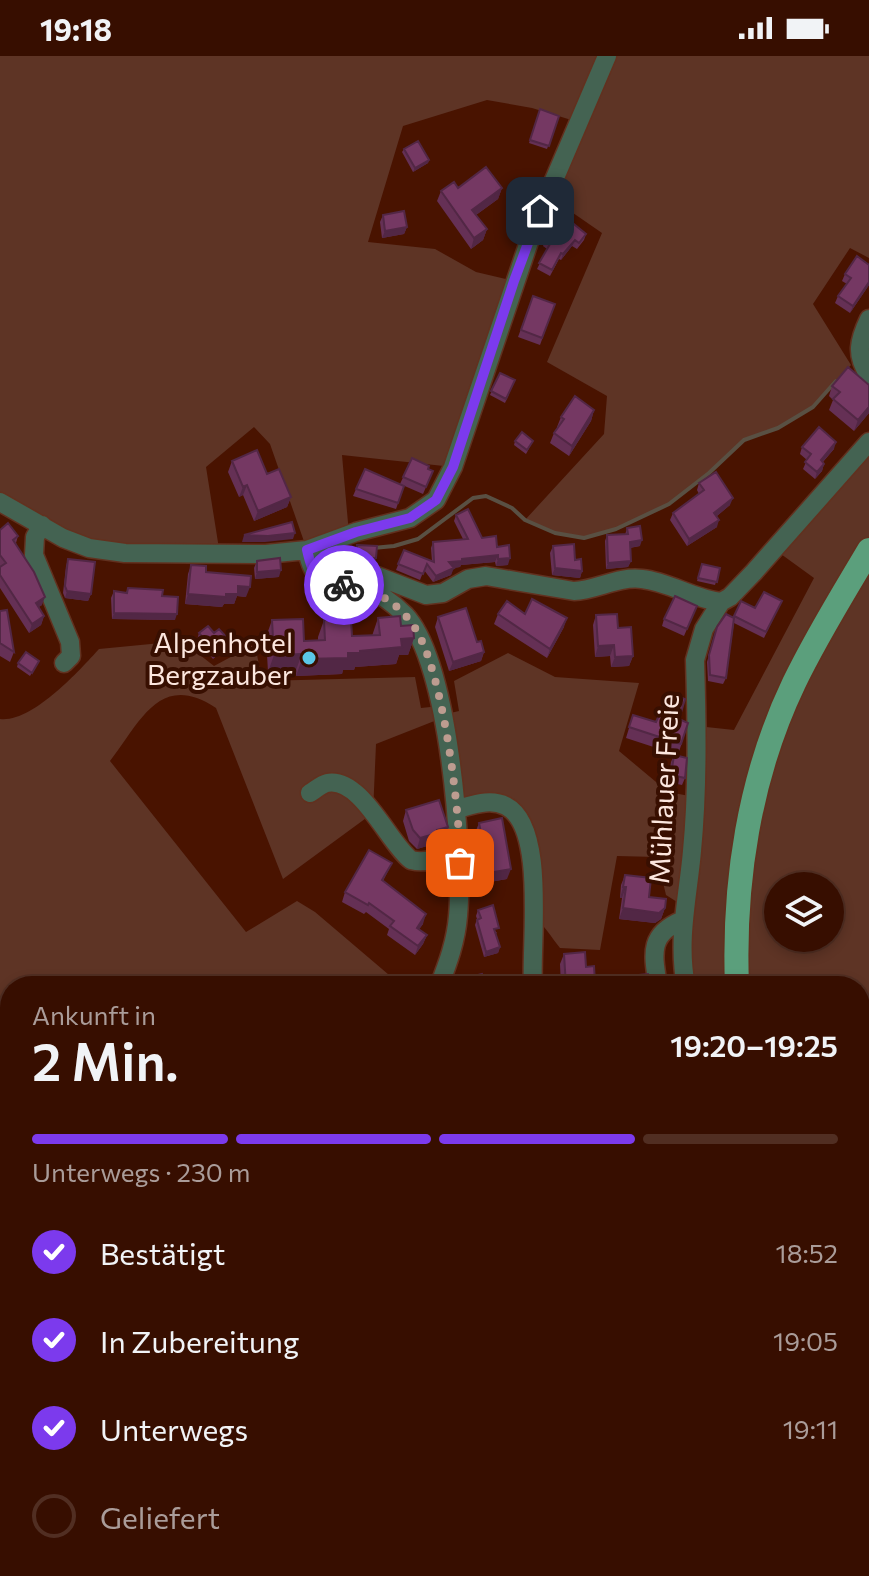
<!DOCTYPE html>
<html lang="de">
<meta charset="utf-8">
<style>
body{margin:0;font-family:Commissioner,sans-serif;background:#421c0f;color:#f1f3f6;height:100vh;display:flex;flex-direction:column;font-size:30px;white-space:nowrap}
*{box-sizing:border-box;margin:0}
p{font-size:26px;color:#aa9c99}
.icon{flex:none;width:44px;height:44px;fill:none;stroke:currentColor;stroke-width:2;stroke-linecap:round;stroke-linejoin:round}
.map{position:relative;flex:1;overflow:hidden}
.drawer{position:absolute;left:0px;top:920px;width:870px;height:600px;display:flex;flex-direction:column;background:#370e00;border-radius:32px 32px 0 0;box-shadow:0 4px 12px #0003,0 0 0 2px #512e22}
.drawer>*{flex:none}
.buttons{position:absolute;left:764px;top:816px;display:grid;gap:16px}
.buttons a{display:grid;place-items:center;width:80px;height:80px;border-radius:50%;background:#370e00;box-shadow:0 4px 12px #0003,0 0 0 2px #512e22;font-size:40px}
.pin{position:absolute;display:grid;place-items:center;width:68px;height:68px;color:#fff;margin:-34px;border-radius:16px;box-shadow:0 4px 12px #0006}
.courier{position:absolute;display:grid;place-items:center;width:80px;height:80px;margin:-40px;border:6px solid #7c3aed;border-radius:50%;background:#fff;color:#222;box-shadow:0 2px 10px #0007}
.headline em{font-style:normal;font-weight:600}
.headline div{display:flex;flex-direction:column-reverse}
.headline{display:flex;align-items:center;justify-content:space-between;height:136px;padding:0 32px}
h1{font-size:52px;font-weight:600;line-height:60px}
.bar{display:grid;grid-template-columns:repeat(4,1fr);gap:12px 8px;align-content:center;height:96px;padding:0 32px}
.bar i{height:10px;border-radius:6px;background:#512e22}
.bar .selected{background:#7c3aed}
.bar p{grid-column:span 4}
ol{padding:0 32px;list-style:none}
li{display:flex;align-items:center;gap:24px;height:88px}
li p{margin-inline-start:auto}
li .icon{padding:8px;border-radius:50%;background:#7c3aed;color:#fff;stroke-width:4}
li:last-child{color:#aa9c99}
li i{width:44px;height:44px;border:4px solid #512e22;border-radius:50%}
.status{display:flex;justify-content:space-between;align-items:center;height:56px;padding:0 40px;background:#370e00;direction:ltr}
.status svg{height:22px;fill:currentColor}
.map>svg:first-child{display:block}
.green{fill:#5e3425;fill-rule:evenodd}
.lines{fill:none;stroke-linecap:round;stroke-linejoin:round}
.stream{stroke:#595043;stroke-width:4}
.minor-casing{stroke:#62311f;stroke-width:21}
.major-casing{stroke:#62311f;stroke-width:27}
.minor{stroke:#446352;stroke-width:18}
.major{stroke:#5b9f7c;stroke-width:24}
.wall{fill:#653055}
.shaded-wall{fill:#522745}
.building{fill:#753863;stroke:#522745;stroke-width:2}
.done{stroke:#bd9c90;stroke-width:8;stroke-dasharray:0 14.4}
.route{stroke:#7c3aed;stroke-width:10}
.poi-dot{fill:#5bc7e7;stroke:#380f01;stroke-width:3}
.labels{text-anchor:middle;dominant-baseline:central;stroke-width:8;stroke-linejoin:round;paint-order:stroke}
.poi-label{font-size:28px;fill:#fce6de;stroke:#380f01;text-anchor:end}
.street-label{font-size:28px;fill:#fce6de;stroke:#380f01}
</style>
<div class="status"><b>19:18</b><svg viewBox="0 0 49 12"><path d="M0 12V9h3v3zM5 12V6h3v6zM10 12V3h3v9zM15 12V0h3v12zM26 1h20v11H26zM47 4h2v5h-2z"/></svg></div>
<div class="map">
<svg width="869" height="1520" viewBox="0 0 869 1520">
<rect width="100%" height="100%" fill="#491300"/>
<path class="green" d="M0,0H869V202L850,192L813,248L851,309L813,351L778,372L744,384L709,417L669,448L616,473L584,482L555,477L525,464L604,378L607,340L547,306L602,177L547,139L578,66L532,52L487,44L403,70L368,186L435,193L476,216L514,225L453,411L342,399L349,478L307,494L270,388L254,371L206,411L220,499L106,495L0,446Z
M869,386V1520H2L10,1451V1510H860V930H686L685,851L666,839L657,801L617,800L600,894L560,892C551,881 545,869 533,861L529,791L506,750L457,753L442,662L376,688L373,757L283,823L216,652C160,615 141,665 110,705L246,876L297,845L315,856L402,930H10V1092L0,1100V663C32,667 79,615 99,593L182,585L214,610L255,588L262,625L415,621L421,652L440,650L442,659L459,655L454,625L508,597L555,621L639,627L619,695L668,736L695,741L697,670L734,674L814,522L774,493ZM778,830H830V882H778Z
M0,1315L10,1347V1440L7,1422L0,1410Z"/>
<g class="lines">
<path class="stream" d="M373,492L394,490L418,483L473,442L486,440L512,452L525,464L555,477L584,482L616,473L669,448L709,417L744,384L778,372L813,351L836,325
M327,500L360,492"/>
<defs>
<path id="minor" d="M869,263C859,284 855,299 869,319
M0,446L63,482L89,492L125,497L266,498L307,494L356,476L410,462L436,444L453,411L534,171L607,0
M42,469L35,481L34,499L70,586L71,600L64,607
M307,494C316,538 332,521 365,532C380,537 394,548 405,559C449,606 464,795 458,860C456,885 448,907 439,930
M364,531L369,523L377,520L426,539L443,537L468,523L486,520L574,535C597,534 618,520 642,523C670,526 693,543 721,546
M310,737C315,734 322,728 327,727C361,720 389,788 411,804C430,809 445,799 460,789
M457,753C473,749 490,742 506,750C547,771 530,889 533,930
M658,930C653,898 648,878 683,864
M686,930C677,884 688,841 692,795C698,732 697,668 695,604L704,573L721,546L730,541L754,516L869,386
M0,1176L10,1184
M0,1284L10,1286"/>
<path id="major" d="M737,930C733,827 749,721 794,627C816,581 843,538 869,494
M860,1258L869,1271"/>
</defs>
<use href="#minor" class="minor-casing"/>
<use href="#major" class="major-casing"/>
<use href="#minor" class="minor"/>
<use href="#major" class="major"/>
</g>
<path class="wall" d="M540,53L559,60L547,93L529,87Z
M404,93L429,104L428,107L413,116L402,96Z
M458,132H502L498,143L476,159L487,173L483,184L471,193L437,145L441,135Z
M383,159L407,171L404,178L382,182L380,166Z
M586,178L584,184L577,193L572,190L561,204L559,203L550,220L537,213L547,193L543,190L545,184Z
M869,209V229L850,257L835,247L838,240L847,228L842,225L845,218Z
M533,240L555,248L540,289L518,281Z
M500,317L515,324L505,347L490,339Z
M832,330L869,357L854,375L829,354L833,344L829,340Z
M594,354L591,365L569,400L550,387L554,377L558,372L557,371L561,361Z
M515,385H533L526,398L514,389Z
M802,391L834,393L823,406L824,408L822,415L815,423L803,413L807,404L800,398Z
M412,402L433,415L423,438L400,428Z
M232,405L267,418L291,441L287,451L254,465L243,439L239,441L228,416Z
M699,427L730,449L717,460V471L687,490L670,464L673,457L699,438L697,434Z
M404,430L396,453L353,440L356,433Z
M456,459L482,482L497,491L508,509L496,510L495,506L461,509L460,511L453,512L451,519L433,526L424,514L420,524L396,514L404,494L432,505L431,492L433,486L463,483L454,465Z
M627,472L640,490L630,492L631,505L628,511L606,513L605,485L607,479H625Z
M0,474L18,480L16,487L42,549L38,551L44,560L41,569L29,577L0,532Z
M357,489L374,509L354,510L355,496Z
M553,490L575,504L582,515L580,522L552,519L550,497Z
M68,503L91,538L88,545L65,542L63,537L66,510Z
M257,505L279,521L255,523L254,512Z
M702,508L720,512L715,529L697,525Z
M191,509L206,516L246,541L237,540L234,548H224L222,551L185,548L188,518Z
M128,532L162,540L175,564L112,563L111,542L114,535L126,537Z
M741,545L755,552L782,545L764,582L734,567L726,622L723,628L708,625L707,606L717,571L734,562Z
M697,550L684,580L662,570L664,563Z
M0,555L14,596L10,606L0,600Z
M498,558H525L564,571L547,602L494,568Z
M596,559L618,572L633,600L629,610L611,611L610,600L595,601L593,569Z
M438,561L477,586L484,596L481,605L449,615L435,571Z
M378,562L401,570L414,582L408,599H399L396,608L355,611L354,614H343L342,618L296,620V614L268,616L266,581L272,564L304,585L318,584V581L324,564L352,580H372Z
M199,577H214L226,591L213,603L197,584Z
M39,605L30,620L17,611L18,607Z
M633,659L656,666L688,667L678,699L626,682Z
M674,699L685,722L682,729L668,726L671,706Z
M406,754L448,771L444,781L435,784L434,788L417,793L409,785L403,765Z
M479,767L507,823L484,827L483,819L475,820L473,808L477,797H479L475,777Z
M392,807L383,825L423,868L419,873L427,879L423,888L415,899L387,879L389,873L366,856L364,858L342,846L345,836Z
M625,819L649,841L665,852L661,863L655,867L619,863L622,842H620L621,829Z
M478,854L497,877L495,878L500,891L498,897L484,901L475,869L477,863L476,860Z
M564,898L586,911L594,930H561L560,908Z
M9,1092H10V1105L6,1099Z"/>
<path class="shaded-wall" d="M429,104L428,107L413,116L415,112Z
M502,132L498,143L469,164L472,154Z
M407,171L404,178L382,182L385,175Z
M487,173L483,184L471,193L474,182Z
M575,184L572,190L561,204L563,198Z
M869,226V229L850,257L853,250Z
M869,351V357L854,375L858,364Z
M594,354L591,365L569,400L572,390Z
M836,386L834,393L818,411L821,404Z
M824,408L822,415L815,423L817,416Z
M247,429L243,439L239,441L243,431Z
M291,441L287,451L254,465L258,455Z
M733,442L730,449L712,464L714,457Z
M719,464L717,471L687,490L689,483Z
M295,477L293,483L265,486H242L244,479Z
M642,484L640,490L628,492L630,486Z
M498,499L495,506L461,509L460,511L446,513L449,506L462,503Z
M376,502L374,509L354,510L356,503Z
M510,502L508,509L496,510L498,503Z
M631,505L628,511L606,513L608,507Z
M454,512L451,519L433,526L436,520Z
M555,512L582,515L580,522L552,519Z
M281,514L279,521L255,523L257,516Z
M238,530L250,531L246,541L237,540L234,548H224L222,551L185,548L188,538H226Z
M67,535L91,538L88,545L65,542Z
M45,541L42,549L33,555L36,547Z
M114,557L177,558L175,564L112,563Z
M44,560L41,569L29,577L32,568Z
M567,562L564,571L547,602L550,593Z
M414,582L408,599H399L396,608L355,611L354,614H343L342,618L296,620L302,603L348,597L401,583Z
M229,584L226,591L213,603L215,596Z
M614,589L610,600L595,601L598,590Z
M484,596L481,605L449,615L453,606Z
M302,598L296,614L268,616L274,599Z
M633,600L629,610L611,611L615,601Z
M448,771L444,781L435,784L434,788L417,793L420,782Z
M487,808L483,819L475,820L479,810Z
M511,813L507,823L484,827L488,817Z
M623,831H626L622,842H620Z
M623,852H665L661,863L655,867L619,863Z
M426,858L423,868L414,881L417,872Z
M427,879L423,888L415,899L418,890Z
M500,891L498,897L484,901L486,896Z
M595,926L594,930H584L585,927Z
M10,1442L8,1445L0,1447V1443Z"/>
<path class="building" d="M540,53L559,60L549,90L530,84Z
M418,85L429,104L415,112L404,93Z
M486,111L502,132L472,154L487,173L474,182L441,135L454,126L458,132Z
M404,155L407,171L385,175L383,159Z
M564,160L586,178L579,187L575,184L563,198L561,197L552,214L539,207L550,188L545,184Z
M857,200L869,209V226L853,250L838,240L851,222L845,218Z
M533,240L555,248L542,282L521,274Z
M848,311L869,329V351L858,364L833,343L840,336L832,330Z
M500,317L515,324L506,343L491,335Z
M575,340L594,354L572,390L554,377L564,363L561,361Z
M819,371L836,386L821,404L824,408L817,416L805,406L811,398L802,391Z
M522,376L533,385L527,394L515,385Z
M257,394L267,418L279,413L291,441L258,455L247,429L243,431L232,405Z
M412,402L429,410L428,413L433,415L426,431L403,421Z
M365,413L404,430L398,447L356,433Z
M716,416L733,442L714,457L719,464L689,483L673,457L704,434L699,427Z
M468,453L482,482L496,480L497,491L509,489L510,502L498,503V499L462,503V505L449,506L454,512L436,520L427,508L423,518L398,508L404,494L434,506L433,486L468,483L456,459Z
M292,466L295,477L268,480L244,479Z
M8,467L18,480L13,484L34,516L45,541L36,547L44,560L32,568L0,519V511L6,507L0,499V474Z
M640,470L642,484L630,486L631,505L608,507L607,479L628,478L627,472Z
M574,488L575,504L581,503L582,515L555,512L553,490Z
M357,489L377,490L376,502L356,503Z
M280,502L281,514L257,516V505Z
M68,503L95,506L91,538L67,535L65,530Z
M702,508L720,512L717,526L698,522Z
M191,509L206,510V516L251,520L250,531L238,530V538H226V541L188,538Z
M128,532L163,534L162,540L178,541L177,558L114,557V535L127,537Z
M764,536L782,545L766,576L734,560L741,545L755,552Z
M675,540L697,550L687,573L664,563Z
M532,543L567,562L550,593L498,558L507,545L525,558Z
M466,552L477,586L481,585L484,596L453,606L438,561Z
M7,554L14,596L0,587V555Z
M617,558L618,572L631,571L633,600L615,601L614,589L598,590L596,559Z
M726,558L734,562L726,622L710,619L709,599L717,571Z
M400,560L401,570L413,569L414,582L401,583L402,591L360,595V597H348V602L302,603V598L274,599L272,564L303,563L304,585L325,584L324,564L351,563L352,580L380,579L378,562Z
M208,570L214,577L219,573L229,584L215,596L199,577Z
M26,596L39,605L32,617L18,607Z
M669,637L685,643L679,663L688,667L681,688L629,671L633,659L656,666Z
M674,699L687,702L685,722L671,719Z
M439,744L448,771L437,774L438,777L420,782L413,774L406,754Z
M502,762L511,813L488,817L487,808L479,810L477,797L485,796L479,767Z
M369,794L392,807L382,824L426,858L417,872L427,879L418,890L390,870L394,865L369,847L368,849L345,836Z
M625,819L651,822L649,841L666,843L665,852L659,857L623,852L626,831H623Z
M493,849L499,872L494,873L500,891L486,896L477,864L481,862L478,854Z
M585,896L586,911L594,910L595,926L585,927V930H566L564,898Z
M482,918L485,930H459L458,924Z
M648,918L651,930H630L629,920Z
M0,1245L6,1248L0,1262Z
M7,1428L10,1442L0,1443V1429Z"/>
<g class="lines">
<path class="done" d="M344,529C374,532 398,546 415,572C443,615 460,754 460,807"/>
<path class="route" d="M344,529C317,525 313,520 307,494L356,476L410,462L436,444L453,411L514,225L540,155"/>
</g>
<circle class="poi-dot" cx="309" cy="602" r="8"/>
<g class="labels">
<g class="poi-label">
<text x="293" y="586">Alpenhotel<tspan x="293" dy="32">Bergzauber</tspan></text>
</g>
<g class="street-label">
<text transform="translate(663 733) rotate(-87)">Mühlauer Freie</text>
</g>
</g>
</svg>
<div class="buttons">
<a><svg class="icon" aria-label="layers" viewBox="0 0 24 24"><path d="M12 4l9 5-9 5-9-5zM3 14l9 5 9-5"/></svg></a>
</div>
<div class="pin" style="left:460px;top:807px;background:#ea580c"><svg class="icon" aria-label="bag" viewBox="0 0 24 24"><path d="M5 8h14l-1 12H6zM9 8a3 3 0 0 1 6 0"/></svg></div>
<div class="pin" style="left:540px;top:155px;background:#1f2937"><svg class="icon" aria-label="home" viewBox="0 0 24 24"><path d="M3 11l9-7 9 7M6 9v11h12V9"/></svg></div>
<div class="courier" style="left:344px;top:529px"><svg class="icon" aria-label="bike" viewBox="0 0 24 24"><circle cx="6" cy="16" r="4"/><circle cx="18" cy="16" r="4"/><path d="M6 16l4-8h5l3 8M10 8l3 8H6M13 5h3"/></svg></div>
<section class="drawer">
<div class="headline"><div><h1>2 Min.</h1><p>Ankunft in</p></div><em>19:20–19:25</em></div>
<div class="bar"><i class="selected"></i><i class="selected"></i><i class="selected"></i><i></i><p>Unterwegs · 230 m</p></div>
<ol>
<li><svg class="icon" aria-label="check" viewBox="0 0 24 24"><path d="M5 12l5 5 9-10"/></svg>Bestätigt<p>18:52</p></li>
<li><svg class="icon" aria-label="check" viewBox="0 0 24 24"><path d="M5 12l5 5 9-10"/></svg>In Zubereitung<p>19:05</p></li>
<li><svg class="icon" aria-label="check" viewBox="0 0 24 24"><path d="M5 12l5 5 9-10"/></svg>Unterwegs<p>19:11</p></li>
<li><i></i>Geliefert</li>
</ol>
</section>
</div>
